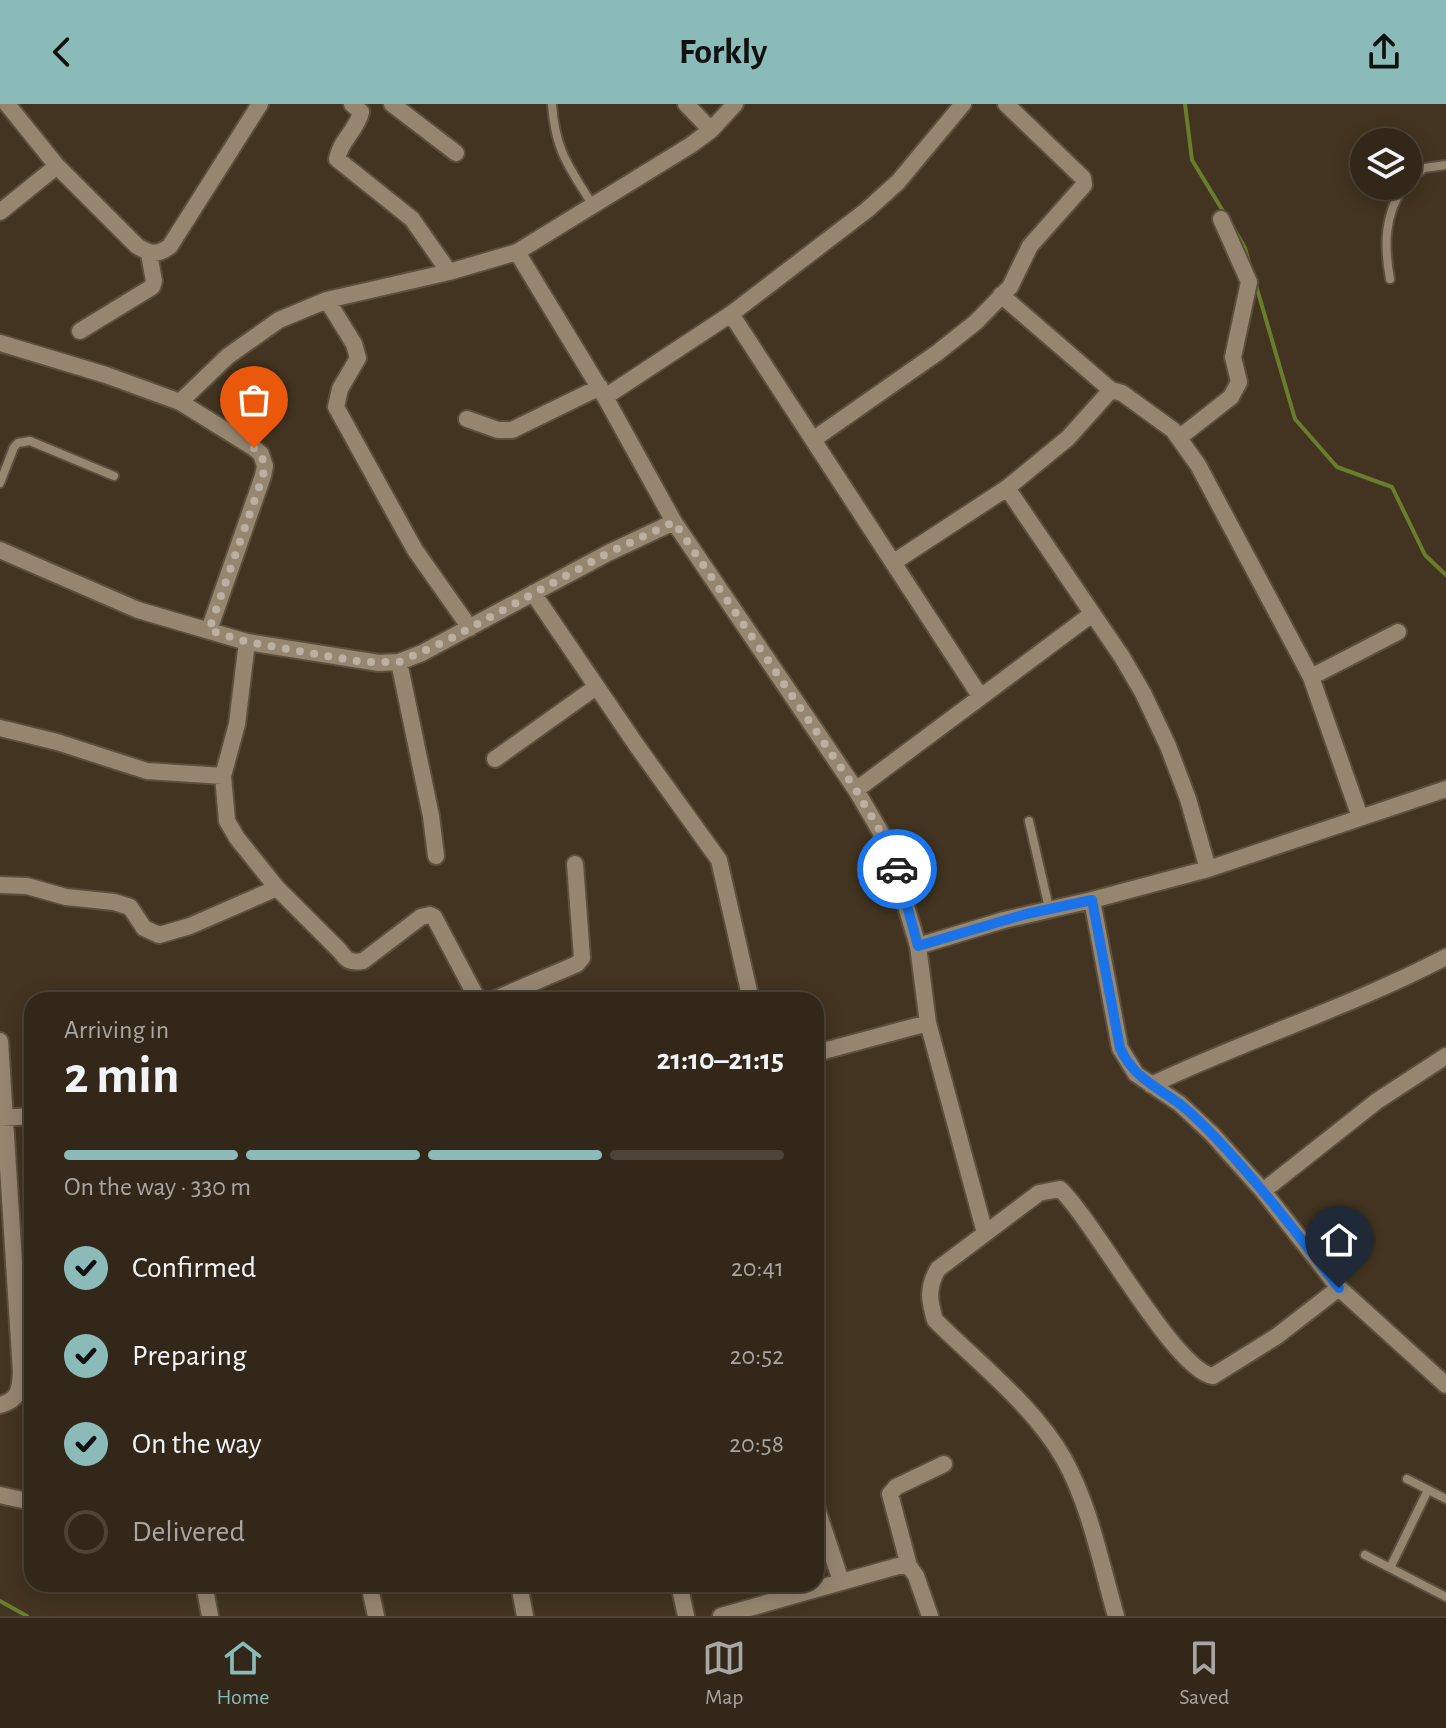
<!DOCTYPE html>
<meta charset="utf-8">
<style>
body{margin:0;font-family:"Alegreya Sans",sans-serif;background:#3d3325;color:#f1f3f6;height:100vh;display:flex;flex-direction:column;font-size:30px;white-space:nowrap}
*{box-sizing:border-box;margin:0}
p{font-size:26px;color:#a8a5a2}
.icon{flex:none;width:44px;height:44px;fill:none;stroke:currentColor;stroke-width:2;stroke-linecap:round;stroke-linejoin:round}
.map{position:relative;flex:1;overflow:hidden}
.sheet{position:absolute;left:24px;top:888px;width:800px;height:600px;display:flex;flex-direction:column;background:#322718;border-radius:24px;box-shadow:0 4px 20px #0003,0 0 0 2px #4d4437}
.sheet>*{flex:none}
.controls{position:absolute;left:1350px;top:24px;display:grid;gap:16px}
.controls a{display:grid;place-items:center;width:72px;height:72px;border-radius:50%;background:#322718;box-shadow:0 4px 20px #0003,0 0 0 2px #4d4437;font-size:40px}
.pin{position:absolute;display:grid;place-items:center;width:68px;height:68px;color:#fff;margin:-82px -34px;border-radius:50% 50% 50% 0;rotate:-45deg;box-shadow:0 0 8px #0007}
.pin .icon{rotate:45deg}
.courier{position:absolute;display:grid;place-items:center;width:80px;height:80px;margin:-40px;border:6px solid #1a73e8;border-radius:50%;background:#fff;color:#222;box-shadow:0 2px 10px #0007}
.summary em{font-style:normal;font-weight:600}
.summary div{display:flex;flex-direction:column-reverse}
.summary{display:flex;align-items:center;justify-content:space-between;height:136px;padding:0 40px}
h1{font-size:52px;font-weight:600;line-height:60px}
.bar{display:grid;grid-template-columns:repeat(4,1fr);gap:12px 8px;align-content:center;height:96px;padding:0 40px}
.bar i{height:10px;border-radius:6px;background:#4d4437}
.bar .active{background:#8bbbb9}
.bar p{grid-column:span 4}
ol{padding:0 40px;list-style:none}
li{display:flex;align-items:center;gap:24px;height:88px}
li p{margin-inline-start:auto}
li .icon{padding:8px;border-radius:50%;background:#8bbbb9;color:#111;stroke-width:4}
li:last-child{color:#a8a5a2}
li i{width:44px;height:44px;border:4px solid #4d4437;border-radius:50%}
header{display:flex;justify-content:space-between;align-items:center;height:104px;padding:0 40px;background:#8bbbb9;color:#111;font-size:36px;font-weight:600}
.dock{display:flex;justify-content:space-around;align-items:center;height:112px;border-top:2px solid #4d4437;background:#322718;font-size:22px;color:#a8a5a2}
.dock a{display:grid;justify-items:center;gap:4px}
.dock .active{color:#8bbbb9}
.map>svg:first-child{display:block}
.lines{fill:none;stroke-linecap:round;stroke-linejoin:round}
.stream{stroke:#697d2c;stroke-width:4}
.lane-casing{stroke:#5b4f3e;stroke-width:12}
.street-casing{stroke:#5b4f3e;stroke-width:20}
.lane{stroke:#968670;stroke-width:8}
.street{stroke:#968670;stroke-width:16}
.done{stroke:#bbb0a1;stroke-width:8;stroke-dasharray:0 14.4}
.route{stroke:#1a73e8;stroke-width:10}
</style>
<header><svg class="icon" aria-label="back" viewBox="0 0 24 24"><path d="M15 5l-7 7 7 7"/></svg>Forkly<svg class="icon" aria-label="share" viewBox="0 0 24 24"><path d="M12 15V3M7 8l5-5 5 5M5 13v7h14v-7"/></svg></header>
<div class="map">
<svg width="1446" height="1512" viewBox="0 0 1446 1512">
<rect width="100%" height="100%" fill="#423420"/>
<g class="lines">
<path class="stream" d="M1185,0L1192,56L1226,112
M1233,123L1245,144L1250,162
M1255,178L1295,315L1337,363L1392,383L1425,451L1446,471
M0,1497L27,1512"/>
<defs>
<path id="lane" d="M552,0C555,46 569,63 592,100
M1408,77L1424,64L1446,61
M1390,175C1384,142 1384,111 1404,82
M0,379L14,343L18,339L30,337L114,372
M1029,717L1049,804
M1407,1375L1446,1395
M1365,1451L1446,1493
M1390,1464L1428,1386"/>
<path id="street" d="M7,0L57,62L137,142C150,150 157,152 170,142L260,0
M352,0L361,8C357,26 340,37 337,55L412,115L449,168
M392,0L456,49
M686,0L711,26
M0,108L57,62
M517,148L605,293L674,418L856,686L887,739L918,842L928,919L985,1129
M1001,191L1111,286L1122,289L1173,326L1198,361L1311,573L1360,713
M327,196L354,240L358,254L340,285L336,303L415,446L470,524
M731,210L980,592
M80,227L152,183L154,177L149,150
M0,239L106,271L180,298L254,344L261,350L265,362L263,372L209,526
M605,293L731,210L867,106L898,78L963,0
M180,298L228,252L279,216L327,196L449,168L517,148L691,41L711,26L735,0
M467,315L498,326H512L600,283
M1180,333L1231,293L1239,278L1233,253L1249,178L1221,115
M814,335L937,249L976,218L1010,183L1030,142L1084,81L1083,74L1006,0
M1007,384L1122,553L1143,589L1168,642L1188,695L1208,765
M0,446L138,506L247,538L379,559L399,558L422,549L608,449L674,418
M894,458L1007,384L1068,334L1111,286
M533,489L637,642L719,756L751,896
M247,538L237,620L223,672L227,717L237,734L277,784L340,847C347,857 351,859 363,857L421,813L430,811L434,813L478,896
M399,558L431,712L436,752
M1311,573L1398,528
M0,624L57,638L147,667L223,672
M495,655L596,583
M856,686L1092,510
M0,781L27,782L66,793L114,798L130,803L144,824L159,831L190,822L277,784
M1092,796L1120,944L1136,970L1180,1000L1212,1030L1263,1087L1339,1184L1446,1281
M918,842L1004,816L1092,796L1208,765L1446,685
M493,896L577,860L582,854L575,760
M0,937L21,1268C20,1286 19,1296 0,1301
M816,949L928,919
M1151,981C1248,935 1350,903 1446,853
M0,1014L32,1012
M1263,1087L1377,997L1446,952
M0,1391L32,1398
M816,1402L841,1477
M204,1480L210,1512
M369,1480L376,1512
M519,1480L525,1512
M679,1480L686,1512
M721,1512L898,1462H909
M930,1512L916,1472L909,1462L890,1390L896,1383L944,1360
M1116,1512C1101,1460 1090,1402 1064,1355C1033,1301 979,1260 935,1216C929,1196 927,1184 938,1165L1039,1089L1060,1085C1095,1118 1175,1267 1213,1272L1277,1232L1339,1184"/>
</defs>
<use href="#lane" class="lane-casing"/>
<use href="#street" class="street-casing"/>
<use href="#lane" class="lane"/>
<use href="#street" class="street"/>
</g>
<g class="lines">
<path class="done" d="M254,344C264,352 265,360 263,372L209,526L247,538L362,558H399L446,537L608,449L674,418L856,686L887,739L897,765"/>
<path class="route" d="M897,765L918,842L1026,810L1092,796L1120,944C1132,971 1153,981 1177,998C1190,1007 1202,1020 1213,1031C1259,1079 1299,1132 1339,1184"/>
</g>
</svg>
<div class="controls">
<a><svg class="icon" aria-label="layers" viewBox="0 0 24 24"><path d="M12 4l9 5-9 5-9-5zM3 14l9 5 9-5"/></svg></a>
</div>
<div class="pin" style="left:254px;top:344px;background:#ea580c"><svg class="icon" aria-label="bag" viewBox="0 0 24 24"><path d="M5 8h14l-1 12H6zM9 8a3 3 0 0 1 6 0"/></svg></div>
<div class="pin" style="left:1339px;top:1184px;background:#1f2937"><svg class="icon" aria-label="home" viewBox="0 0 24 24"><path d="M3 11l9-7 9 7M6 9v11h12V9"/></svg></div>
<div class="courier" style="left:897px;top:765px"><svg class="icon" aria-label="car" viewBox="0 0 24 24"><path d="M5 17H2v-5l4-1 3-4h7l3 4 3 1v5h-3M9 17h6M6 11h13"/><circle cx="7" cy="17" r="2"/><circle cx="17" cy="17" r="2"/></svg></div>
<section class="sheet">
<div class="summary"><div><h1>2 min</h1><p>Arriving in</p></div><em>21:10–21:15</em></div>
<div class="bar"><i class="active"></i><i class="active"></i><i class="active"></i><i></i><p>On the way · 330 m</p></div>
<ol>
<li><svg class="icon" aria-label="check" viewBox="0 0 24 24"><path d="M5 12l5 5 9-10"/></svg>Confirmed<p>20:41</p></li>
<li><svg class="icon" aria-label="check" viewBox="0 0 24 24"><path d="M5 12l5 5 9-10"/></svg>Preparing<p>20:52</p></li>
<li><svg class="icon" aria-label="check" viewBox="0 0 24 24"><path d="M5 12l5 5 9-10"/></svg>On the way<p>20:58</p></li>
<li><i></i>Delivered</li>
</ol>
</section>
</div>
<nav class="dock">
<a class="active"><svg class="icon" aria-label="home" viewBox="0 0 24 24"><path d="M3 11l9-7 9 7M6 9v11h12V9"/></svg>Home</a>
<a><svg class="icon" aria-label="map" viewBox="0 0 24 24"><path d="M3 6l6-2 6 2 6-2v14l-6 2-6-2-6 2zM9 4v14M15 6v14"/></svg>Map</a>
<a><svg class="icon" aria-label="saved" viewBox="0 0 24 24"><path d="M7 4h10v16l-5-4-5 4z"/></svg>Saved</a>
</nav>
